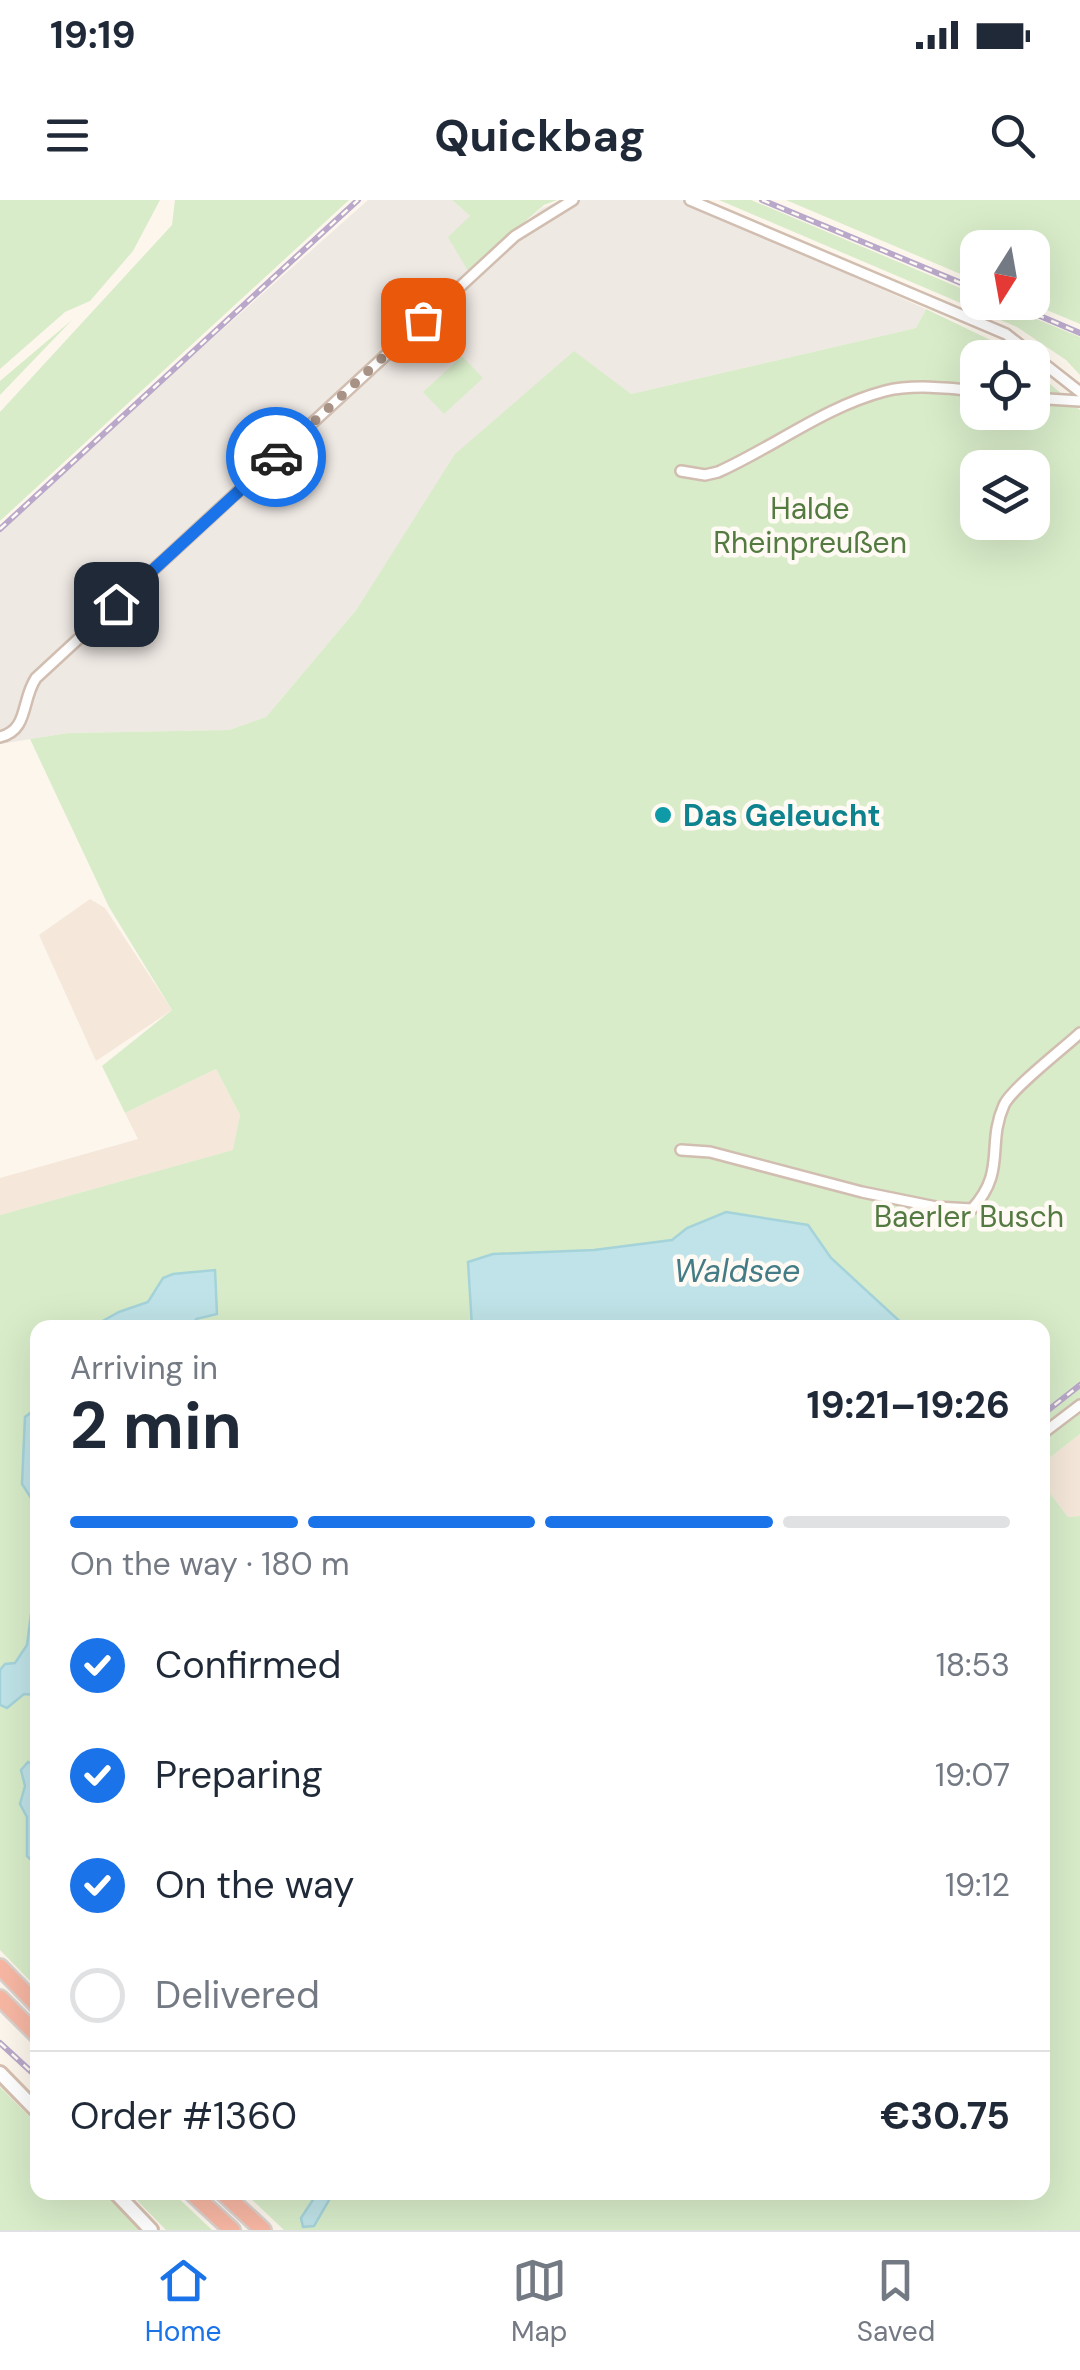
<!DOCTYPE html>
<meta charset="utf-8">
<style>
body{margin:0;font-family:"DM Sans",sans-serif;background:#f6f6f7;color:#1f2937;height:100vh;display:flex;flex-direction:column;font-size:38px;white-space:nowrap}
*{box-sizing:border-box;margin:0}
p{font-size:32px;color:#747a83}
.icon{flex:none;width:55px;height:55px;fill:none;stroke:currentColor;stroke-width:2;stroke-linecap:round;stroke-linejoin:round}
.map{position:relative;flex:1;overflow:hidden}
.details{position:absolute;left:30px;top:1120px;width:1020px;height:880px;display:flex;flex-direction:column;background:#fff;border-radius:20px;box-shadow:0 10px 40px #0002}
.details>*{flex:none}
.needle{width:65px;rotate:191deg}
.fabs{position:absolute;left:960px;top:30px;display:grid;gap:20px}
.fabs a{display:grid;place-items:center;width:90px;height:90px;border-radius:20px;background:#fff;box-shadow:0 10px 40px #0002;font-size:50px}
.pin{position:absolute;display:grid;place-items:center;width:85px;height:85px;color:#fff;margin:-42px;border-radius:20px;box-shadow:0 5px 15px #0006}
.courier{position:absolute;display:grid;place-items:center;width:100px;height:100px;margin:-50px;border:8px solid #1a73e8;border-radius:50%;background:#fff;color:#222;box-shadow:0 2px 12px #0007}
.head em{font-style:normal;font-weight:700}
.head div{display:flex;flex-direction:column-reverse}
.head{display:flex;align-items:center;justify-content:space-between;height:170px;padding:0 40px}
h1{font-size:65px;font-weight:700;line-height:75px}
.bar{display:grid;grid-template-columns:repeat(4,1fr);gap:15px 10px;align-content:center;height:120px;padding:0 40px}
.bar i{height:12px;border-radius:8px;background:#e0e1e3}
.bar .current{background:#1a73e8}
.bar p{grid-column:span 4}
.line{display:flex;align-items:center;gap:25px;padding:0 40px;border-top:2px solid #e0e1e3}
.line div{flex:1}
ol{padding:0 40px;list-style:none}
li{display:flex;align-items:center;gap:30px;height:110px}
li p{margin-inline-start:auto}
li .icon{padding:10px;border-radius:50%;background:#1a73e8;color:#fff;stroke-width:4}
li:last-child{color:#747a83}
li i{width:55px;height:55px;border:5px solid #e0e1e3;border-radius:50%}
.status{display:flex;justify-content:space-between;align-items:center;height:70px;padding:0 50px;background:#fff;direction:ltr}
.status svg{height:28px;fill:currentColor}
header{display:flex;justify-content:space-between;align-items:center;height:130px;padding:0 40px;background:#fff;font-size:45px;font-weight:700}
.tab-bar{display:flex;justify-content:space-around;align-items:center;height:140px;border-top:2px solid #e0e1e3;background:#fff;font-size:28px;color:#747a83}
.tab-bar a{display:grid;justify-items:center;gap:5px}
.tab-bar .current{color:#1a73e8}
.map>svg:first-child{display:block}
.residential{fill:#f5e8da}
.industrial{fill:#efe9e4}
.green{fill:#d8ecc9;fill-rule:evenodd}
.water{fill:#bfe3e8;stroke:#a5d3da;stroke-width:2.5}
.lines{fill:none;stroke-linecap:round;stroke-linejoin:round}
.minor-casing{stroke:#d1beb0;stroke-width:14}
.secondary-casing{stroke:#d6c0b0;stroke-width:18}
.motorway-casing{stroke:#dad1cd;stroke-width:20}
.minor{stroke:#fff;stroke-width:9}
.secondary{stroke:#fff;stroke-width:12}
.motorway{stroke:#f7b7a3;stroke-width:15}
.rail-casing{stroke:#b9a8c9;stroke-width:6}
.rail{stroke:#fffaf3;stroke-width:2.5;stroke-dasharray:8;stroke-linecap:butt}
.done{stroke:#a89285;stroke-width:10;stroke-dasharray:0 18}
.route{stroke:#1a73e8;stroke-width:12}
.culture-dot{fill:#0f9aa8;stroke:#fffaf3;stroke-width:4}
.labels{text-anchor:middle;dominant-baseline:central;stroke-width:9;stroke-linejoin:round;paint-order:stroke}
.park-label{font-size:30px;fill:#537a41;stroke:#fffaf3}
.culture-label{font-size:30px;font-weight:bold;fill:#0d838f;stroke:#fffaf3;text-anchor:start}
.water-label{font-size:32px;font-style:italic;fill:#437c86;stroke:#fffaf3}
</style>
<div class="status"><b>19:19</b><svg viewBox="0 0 49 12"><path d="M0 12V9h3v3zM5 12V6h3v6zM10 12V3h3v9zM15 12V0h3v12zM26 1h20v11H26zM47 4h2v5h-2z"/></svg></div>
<header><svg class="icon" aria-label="menu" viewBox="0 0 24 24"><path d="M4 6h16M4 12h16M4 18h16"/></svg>Quickbag<svg class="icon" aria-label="search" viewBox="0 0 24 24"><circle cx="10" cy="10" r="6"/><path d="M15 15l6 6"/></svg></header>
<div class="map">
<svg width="1080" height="2030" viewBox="0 0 1080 2030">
<rect width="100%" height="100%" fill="#fdf6ec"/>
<path class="residential" d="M90,699L105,708L172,810L96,861L39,735Z
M216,869L240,915L234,950L0,1015V978L138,939L125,913Z
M1080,1234V1316L1068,1317L1043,1284V1263Z"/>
<path class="industrial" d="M368,0H452L471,17L468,71L542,8L563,0H681L926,109L916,128L631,194L357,409L266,517L229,530L68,533L0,544V327Z"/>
<path class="green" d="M0,0H160L133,51L90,101L65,112L0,169Z
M175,0H349L0,321V212L172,25Z
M452,0H557L544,5L468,71L448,37L470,16Z
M719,0H751L977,95L978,102L997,103L1080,137V175L1066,160L1017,127Z
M786,0H1080V124L1030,103L1032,102V48H978L977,81Z
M926,109L1009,149L1019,157L978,158V212H1032L1033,169L1080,210V1234L1043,1263L1042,1128L906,1127L831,1058L808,1025L726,1012L687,1028L672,1040L594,1050L493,1054L468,1062L472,1127H192L196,1119L217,1114L215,1070L174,1074L163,1078L148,1102L119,1112L92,1127L38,1128L37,1208L25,1217L35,1304L33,1399L27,1445L15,1463L0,1470V1015L233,950L240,915L216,869L125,913L102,866L172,810L109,707L30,539L68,533L229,530L266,517L357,409L455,254L574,151L631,194L916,128ZM978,268H1032V322H978Z
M72,120L0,195V181Z
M462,156L483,178L444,214L423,192Z
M1043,1284L1068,1317L1080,1316V2030H284L245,1993L1042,1992Z
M24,1494L37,1495V1567L28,1562L21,1604L27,1617V1656L37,1666V1788L0,1750V1505L7,1508Z
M0,1887L37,1924L38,1992L104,1993L140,2030H0Z
M130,1993H173L212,2030H166Z"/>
<path class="water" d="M726,1012L808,1025L831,1058L906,1127H472L468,1062L493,1054L594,1050L672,1040L687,1028Z
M215,1070L217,1114L196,1119L192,1127H92L119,1112L148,1102L163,1078L173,1074Z
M37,1208V1495L24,1494L7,1508L0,1505V1470L5,1464L15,1463L27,1445L33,1399L35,1304L22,1284L25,1217Z
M28,1562L37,1567V1666L27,1656V1617L20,1604L25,1586L21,1570Z
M318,1992L333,1993L314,2026L303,2027L301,2018Z"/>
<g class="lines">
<defs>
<path id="minor" d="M690,0L1006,134L1080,192
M1032,198L1080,201
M681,271L705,275L718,272C774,247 824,207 885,191C913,184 949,188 978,191
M0,537C29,530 21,500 36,478L515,36L573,0
M681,950L710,952L862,992L936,1007L972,1009C1007,971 986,945 1004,905C1012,888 1064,848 1080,833
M1042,1234L1080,1205"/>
<path id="secondary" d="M0,1873L38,1912
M115,1992L151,2030"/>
<path id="motorway" d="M0,1767L38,1806
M0,1798L38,1836
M191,1992L232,2030
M222,1992L263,2030"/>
</defs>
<use href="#minor" class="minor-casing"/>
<use href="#secondary" class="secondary-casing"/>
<use href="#motorway" class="motorway-casing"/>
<use href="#minor" class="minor"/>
<use href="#secondary" class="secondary"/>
<use href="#motorway" class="motorway"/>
<defs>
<path id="rail" d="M762,0L978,90
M1007,102L1080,133
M0,329L358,0
M1042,1215L1080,1185
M0,1843L38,1878"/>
</defs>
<use href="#rail" class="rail-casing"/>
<use href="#rail" class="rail"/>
</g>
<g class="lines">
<path class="done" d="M276,257L423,120"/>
<path class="route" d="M116,404L276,257"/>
</g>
<circle class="culture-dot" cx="663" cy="615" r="10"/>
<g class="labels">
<g class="park-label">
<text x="810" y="308">Halde<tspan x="810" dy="34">Rheinpreußen</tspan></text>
<text x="969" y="1016">Baerler Busch</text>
</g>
<g class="culture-label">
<text x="683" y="615">Das Geleucht</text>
</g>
<g class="water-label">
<text x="737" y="1071">Waldsee</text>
</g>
</g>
</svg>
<div class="fabs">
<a><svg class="needle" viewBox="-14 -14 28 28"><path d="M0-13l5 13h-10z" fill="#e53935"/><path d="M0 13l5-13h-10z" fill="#747a83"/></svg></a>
<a><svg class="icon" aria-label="locate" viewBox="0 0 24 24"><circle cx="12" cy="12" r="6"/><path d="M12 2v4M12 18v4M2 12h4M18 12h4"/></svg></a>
<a><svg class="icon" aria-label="layers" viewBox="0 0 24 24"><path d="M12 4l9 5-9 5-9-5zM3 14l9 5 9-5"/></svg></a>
</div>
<div class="pin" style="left:423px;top:120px;background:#ea580c"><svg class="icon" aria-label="bag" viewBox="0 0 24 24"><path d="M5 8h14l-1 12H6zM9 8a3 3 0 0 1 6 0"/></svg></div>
<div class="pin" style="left:116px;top:404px;background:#1f2937"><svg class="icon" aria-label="home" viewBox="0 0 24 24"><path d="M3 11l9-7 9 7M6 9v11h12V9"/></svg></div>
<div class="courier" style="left:276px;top:257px"><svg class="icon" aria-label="car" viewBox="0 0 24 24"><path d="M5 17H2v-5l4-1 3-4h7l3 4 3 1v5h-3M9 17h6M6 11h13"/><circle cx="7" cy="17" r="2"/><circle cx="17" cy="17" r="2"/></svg></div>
<section class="details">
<div class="head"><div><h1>2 min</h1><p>Arriving in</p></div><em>19:21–19:26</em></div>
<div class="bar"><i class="current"></i><i class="current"></i><i class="current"></i><i></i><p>On the way · 180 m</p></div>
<ol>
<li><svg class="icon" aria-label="check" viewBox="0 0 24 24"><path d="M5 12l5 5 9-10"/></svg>Confirmed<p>18:53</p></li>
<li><svg class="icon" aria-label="check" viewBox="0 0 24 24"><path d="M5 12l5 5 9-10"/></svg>Preparing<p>19:07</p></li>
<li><svg class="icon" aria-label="check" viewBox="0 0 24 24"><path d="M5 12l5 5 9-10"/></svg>On the way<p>19:12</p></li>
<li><i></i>Delivered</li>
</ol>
<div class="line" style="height:130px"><div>Order #1360</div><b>€30.75</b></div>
</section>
</div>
<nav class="tab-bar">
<a class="current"><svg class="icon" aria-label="home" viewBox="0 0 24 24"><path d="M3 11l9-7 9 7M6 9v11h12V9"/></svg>Home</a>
<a><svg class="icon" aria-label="map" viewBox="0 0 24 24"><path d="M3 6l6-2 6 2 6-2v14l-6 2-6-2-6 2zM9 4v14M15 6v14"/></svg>Map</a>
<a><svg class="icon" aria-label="saved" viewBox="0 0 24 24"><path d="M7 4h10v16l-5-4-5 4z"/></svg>Saved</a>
</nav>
